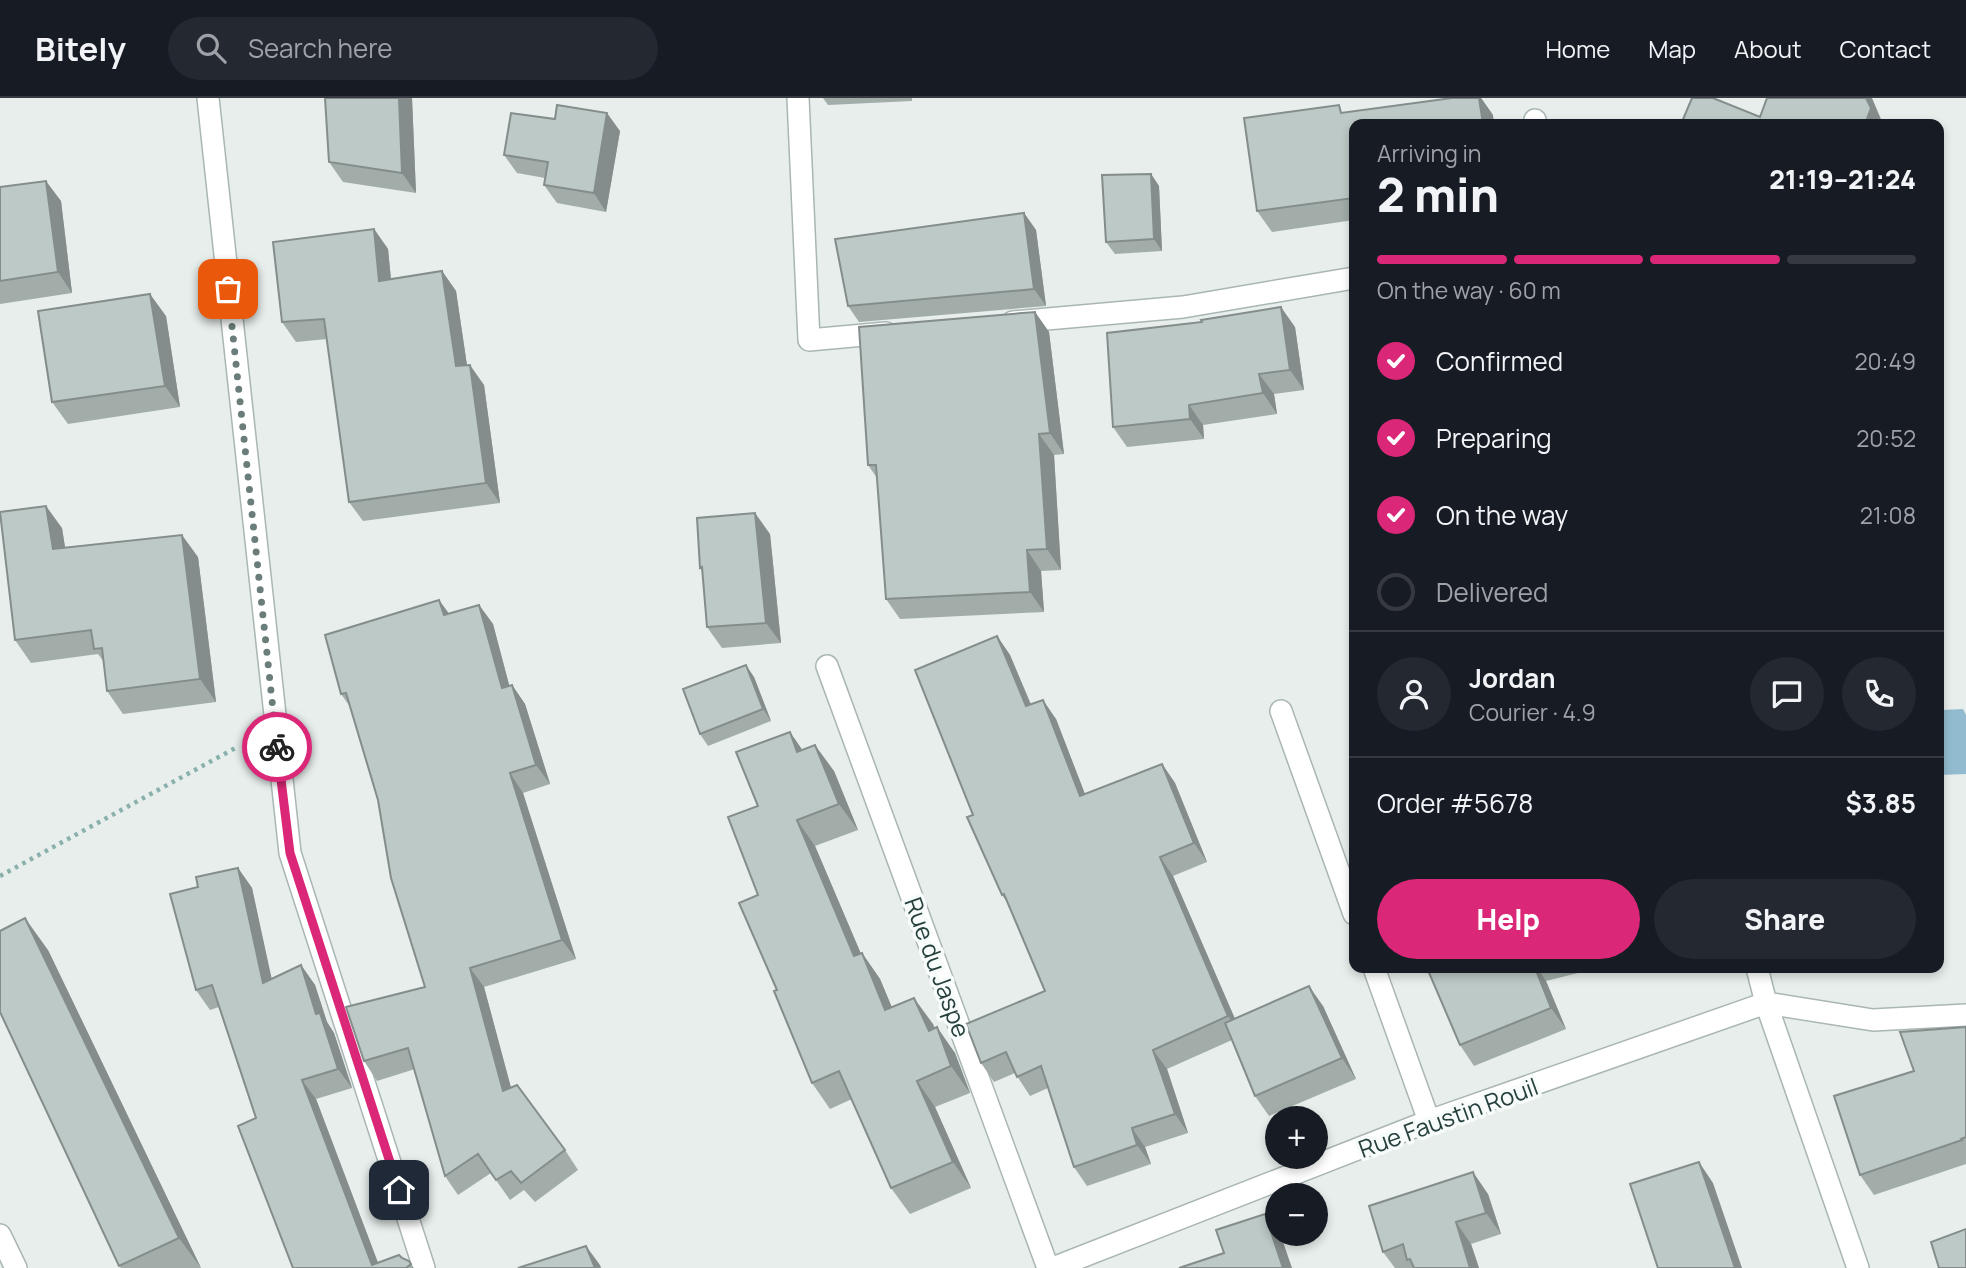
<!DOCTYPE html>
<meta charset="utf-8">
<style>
body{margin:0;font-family:Manrope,sans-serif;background:#242831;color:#f1f3f6;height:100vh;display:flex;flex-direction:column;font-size:26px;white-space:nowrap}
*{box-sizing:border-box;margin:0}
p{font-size:23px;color:#9ea1a6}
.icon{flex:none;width:38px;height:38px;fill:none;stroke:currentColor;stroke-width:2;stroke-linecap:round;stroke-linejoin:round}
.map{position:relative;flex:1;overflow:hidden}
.drawer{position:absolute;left:1349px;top:21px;width:595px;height:854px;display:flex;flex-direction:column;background:#171b24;border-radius:14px;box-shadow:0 4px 10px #0003}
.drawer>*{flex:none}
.controls{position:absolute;left:1265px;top:1008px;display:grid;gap:14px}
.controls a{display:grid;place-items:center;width:63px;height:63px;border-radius:50%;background:#171b24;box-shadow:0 4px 10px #0003;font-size:35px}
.pin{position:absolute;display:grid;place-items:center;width:60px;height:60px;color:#fff;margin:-30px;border-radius:14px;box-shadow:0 4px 10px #0006}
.courier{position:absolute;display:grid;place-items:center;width:70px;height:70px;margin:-35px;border:5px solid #db2777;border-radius:50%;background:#fff;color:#222;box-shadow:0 2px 9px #0007}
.headline em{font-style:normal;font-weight:800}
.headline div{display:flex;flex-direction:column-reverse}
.headline{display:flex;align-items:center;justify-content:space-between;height:119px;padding:0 28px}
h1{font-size:46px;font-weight:800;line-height:52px}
.bar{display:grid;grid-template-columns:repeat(4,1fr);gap:10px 7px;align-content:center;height:84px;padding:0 28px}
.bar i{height:9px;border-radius:5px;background:#363941}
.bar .selected{background:#db2777}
.bar p{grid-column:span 4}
.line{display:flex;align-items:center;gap:18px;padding:0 28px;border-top:2px solid #363941}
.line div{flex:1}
.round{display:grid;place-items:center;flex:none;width:74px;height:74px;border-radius:37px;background:#242831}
ol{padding:0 28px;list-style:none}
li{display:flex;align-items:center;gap:21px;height:77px}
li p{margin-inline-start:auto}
li .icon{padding:7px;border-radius:50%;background:#db2777;color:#fff;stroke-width:4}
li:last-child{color:#9ea1a6}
li i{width:38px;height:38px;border:4px solid #363941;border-radius:50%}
.primary-button{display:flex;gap:14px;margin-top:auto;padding:14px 28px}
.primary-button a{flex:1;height:80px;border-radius:42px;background:#db2777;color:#fff;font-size:28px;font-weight:800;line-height:80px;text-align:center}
.primary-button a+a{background:#242831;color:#f1f3f6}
header{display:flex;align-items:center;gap:42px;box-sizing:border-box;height:98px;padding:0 35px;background:#171b24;border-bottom:2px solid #363941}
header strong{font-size:33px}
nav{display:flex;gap:38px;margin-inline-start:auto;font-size:24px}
.search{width:490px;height:63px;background:#242831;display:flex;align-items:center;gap:18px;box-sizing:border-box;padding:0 24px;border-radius:38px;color:#9ea1a6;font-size:26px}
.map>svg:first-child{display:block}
.water{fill:#93bbcf}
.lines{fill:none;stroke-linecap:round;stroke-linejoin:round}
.lane-casing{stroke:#a9b6b4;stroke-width:24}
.street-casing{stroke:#a9b6b4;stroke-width:24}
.path{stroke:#89b0aa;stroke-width:4.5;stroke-dasharray:3.5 5;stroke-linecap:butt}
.lane{stroke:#fff;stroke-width:21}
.street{stroke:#fff;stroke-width:21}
.wall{fill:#a2adaa}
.shaded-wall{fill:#848d8b}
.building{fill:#bcc9c6;stroke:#848d8b;stroke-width:2}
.done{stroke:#6a7d7a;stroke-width:7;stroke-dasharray:0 12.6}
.route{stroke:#db2777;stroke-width:9}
.labels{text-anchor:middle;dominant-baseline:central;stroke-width:7;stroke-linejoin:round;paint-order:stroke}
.street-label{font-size:24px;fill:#26403d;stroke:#f7fbfa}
</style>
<header>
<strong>Bitely</strong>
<div class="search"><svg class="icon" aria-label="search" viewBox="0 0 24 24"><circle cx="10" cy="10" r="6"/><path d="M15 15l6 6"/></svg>Search here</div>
<nav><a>Home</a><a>Map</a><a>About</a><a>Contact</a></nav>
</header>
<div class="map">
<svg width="1966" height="1170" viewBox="0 0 1966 1170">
<rect width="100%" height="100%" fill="#e7eeec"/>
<path class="water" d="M1963,611L1966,617V676L1939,677V619L1942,612Z"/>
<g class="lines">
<defs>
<path id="lane" d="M798,0L809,242L886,235
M1013,224L1183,209L1354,180
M1281,613L1354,816
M1374,870L1429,1023"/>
<path id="street" d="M208,0L290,755L424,1170
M1535,22L1536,26
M827,568L1048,1170
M1757,870L1766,905L1858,1170
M0,1137L16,1170
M1053,1170L1429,1023L1766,905L1873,922L1966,917"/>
</defs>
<use href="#lane" class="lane-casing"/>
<use href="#street" class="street-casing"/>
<path class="path" d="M0,778L239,648"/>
<use href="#lane" class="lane"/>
<use href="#street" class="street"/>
</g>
<path class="wall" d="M325,0H412L416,95L343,84L329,64Z
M823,0H912V3L828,7Z
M1452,0H1481L1493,17L1354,26V122L1272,134L1257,113L1345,15Z
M620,33L606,114L557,105L544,87L545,80L517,75L504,57Z
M1151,76L1159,88L1162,153L1115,156L1106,144Z
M0,89L61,103L72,195L0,206Z
M1024,115L1036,132L1046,208L859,224L848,208Z
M374,131L388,151L391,181L442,173L456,193L467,267L484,287L500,405L363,423L349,404L327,241L296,244L282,224Z
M1035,214L1049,234L1064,356L1054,357L1061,472L1041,473L1044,514L900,521L886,501L877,380L868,367Z
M166,218L180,309L68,326L52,304Z
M1295,229L1304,292L1274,296L1277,316L1203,327L1204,341L1127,349L1113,329Z
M62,430L65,450L198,459L216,604L123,616L107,593L104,564L98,556L31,565L15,542Z
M770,436L781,545L722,550L707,529L702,473L700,470Z
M479,507L493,526L509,587H512L525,606L550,686L523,695L576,861L484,889L511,990L565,1052L578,1072L535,1104L524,1092L510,1102L491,1075L458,1097L445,1078L415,971L377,983L364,963L425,889L378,702L351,610L341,596L449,516Z
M997,538L1010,557L1031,606L1056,621L1085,696L1162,666L1175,685L1207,764L1173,778L1235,921L1323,908L1356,981L1269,1018L1255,998L1232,942L1167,971L1188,1035L1145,1049L1151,1066L1087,1088L1074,1069L1048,990L1030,998L1015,975L994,984L981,965L1045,893L1009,807L1002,797L973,717Z
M754,579L771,623L708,648L700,636Z
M802,652L834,673L858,732L815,748L861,856L862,855L880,881L892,910L933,926L934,930L955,955L970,995L935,1009L971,1090L910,1116L891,1090L852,1001L830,1011L812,985L777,892L758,797V708Z
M238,770L252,790L271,881L301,867L315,887L327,924L334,935L352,990L316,1001L378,1165L402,1160L409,1163L414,1170H293L256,1020L219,909L210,912L196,892L198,789Z
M48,852L201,1170H121L119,1168Z
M1427,870H1598L1546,883L1566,931L1474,968L1460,947Z
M1966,929V1066L1874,1097L1860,1077L1914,973Z
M1488,1096L1501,1136L1471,1146L1479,1170H1395L1383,1154Z"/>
<path class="shaded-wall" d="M399,0H412L416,95L402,75Z
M1479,0H1481L1493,17L1494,26H1483Z
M1866,0H1872L1883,26H1865Z
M607,15L620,33L606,114L594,95Z
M1151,76L1159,88L1162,153L1154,141Z
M46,83L61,103L72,195L58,174Z
M1024,115L1036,132L1046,208L1034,191Z
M374,131L388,151L393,202L379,183Z
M442,173L456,193L470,288L456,268Z
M150,196L166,218L180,309L165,288Z
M1281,209L1295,229L1304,292L1290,272Z
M1035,214L1049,234L1064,356L1050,335Z
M470,267L484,287L500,405L486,385Z
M1259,276L1274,296L1277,316L1263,295Z
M1189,307L1203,327L1204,341L1190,321Z
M1039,336L1054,357L1061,472L1047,451Z
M46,408L62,430L69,474L53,451Z
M755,415L770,436L781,545L766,525Z
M182,437L198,459L216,604L200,581Z
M1027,452L1041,473L1044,514L1030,494Z
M439,502L453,521L444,517Z
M479,507L493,526L515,609L502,590Z
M997,538L1010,557L1039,627L1026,608Z
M746,567L754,579L771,623L763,611Z
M512,587L525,606L550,686L536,667Z
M1043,602L1056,621L1093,717L1080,698Z
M790,634L808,660L797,654Z
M815,647L834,673L858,732L839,706Z
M1162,666L1175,685L1207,764L1194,745Z
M510,675L523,695L576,861L562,842Z
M797,722L815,748L873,884L854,858Z
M1160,759L1173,778L1242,937L1228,918Z
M238,770L252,790L277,905L263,885Z
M25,820L48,852L201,1170L179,1140Z
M862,855L880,881L904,938L885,912Z
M301,867L315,887L327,924L334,935L352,990L338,971L316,916Z
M470,870L484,889L517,1012L503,993Z
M1535,870H1537L1546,883L1566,931L1551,910Z
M1309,888L1323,908L1356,981L1342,960Z
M914,900L933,926L947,959L929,933Z
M937,929L955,955L970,995L951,968Z
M1153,952L1167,971L1188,1035L1175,1016Z
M302,982L316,1001L380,1170L372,1167Z
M917,983L935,1009L971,1090L953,1064Z
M1132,1030L1145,1049L1151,1066L1137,1047Z
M1699,1064L1713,1085L1742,1170H1735Z
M1473,1074L1488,1096L1501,1136L1486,1115Z
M1265,1116L1278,1133V1136H1279L1281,1138L1292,1170H1283Z
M1456,1124L1471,1146L1479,1170H1470Z
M586,1148L600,1167L601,1170H595Z"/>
<path class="building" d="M325,0H399L402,75L329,64Z
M1452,0H1479L1483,26H1354V100L1257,113L1244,20L1339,7L1341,15Z
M1692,0H1713L1760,19L1767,0H1866L1871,10L1865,26H1681Z
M557,7L607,15L594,95L544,87L548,64L504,57L511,15L555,21Z
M1151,76L1154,141L1106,144L1102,77Z
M46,83L58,174L0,183V89Z
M1024,115L1034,191L848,208L835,141Z
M374,131L379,183L442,173L456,268L470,267L486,385L349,404L324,221L282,224L273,144Z
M150,196L165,288L52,304L38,213Z
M1281,209L1290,272L1259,276L1263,295L1189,307L1190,321L1113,329L1107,235L1202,224L1201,222Z
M1035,214L1050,335L1039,336L1047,451L1027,452L1030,494L886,501L876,367H868L859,229Z
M46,408L53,451L182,437L200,581L107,593L102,550L94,551L91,532L15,542L0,414Z
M755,415L766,525L707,529L702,469L700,470L697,420Z
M439,502L444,517L479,507L502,590L512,587L536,667L510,675L562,842L470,870L503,993L517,987L565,1052L521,1085L511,1073L496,1082L478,1056L445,1078L408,950L364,963L346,909L425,889L391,780L378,702L346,595L341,596L325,537Z
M997,538L1026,608L1043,602L1080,698L1162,666L1194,745L1160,759L1228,918L1153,952L1175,1016L1132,1030L1137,1047L1074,1069L1041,968L1017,979L1006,954L981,965L966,926L1045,893L1004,796L1002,797L967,719L973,717L915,572Z
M746,567L763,611L700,636L683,591Z
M790,634L797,654L815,647L839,706L797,722L854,858L862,855L885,912L914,900L929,933L937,929L951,968L917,983L953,1064L891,1090L839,973L812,985L774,893L777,892L739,805L758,797L728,719L758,708L736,654Z
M238,770L263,885L301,867L316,916L320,915L338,971L302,982L372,1167L399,1157L402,1160L409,1163L411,1166L406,1170H293L238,1028L256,1020L212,887L196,892L170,796L198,789L196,779Z
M25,820L179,1140L119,1168L0,914V833Z
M1427,870H1535L1551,910L1460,947Z
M1309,888L1342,960L1255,998L1225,925Z
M1966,929V1039L1961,1041L1962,1042L1860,1077L1834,998L1914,973L1900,934Z
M1699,1064L1735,1170H1658L1630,1086Z
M1473,1074L1486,1115L1456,1124L1470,1170H1414L1410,1161L1407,1162L1403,1146L1383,1154L1369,1108Z
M1265,1116L1283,1170H1179L1224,1155L1216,1132Z
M1966,1131V1170H1939L1931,1144Z
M586,1148L595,1170H518Z"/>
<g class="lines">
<path class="done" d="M228,191L277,649"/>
<path class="route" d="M277,649L290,755L399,1092"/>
</g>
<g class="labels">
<g class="street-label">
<text transform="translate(938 869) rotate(70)">Rue du Jaspe</text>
<text transform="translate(1448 1019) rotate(-20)">Rue Faustin Rouil</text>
</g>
</g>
</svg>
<div class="controls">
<a>+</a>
<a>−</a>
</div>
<div class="pin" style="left:228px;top:191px;background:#ea580c"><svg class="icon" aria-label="bag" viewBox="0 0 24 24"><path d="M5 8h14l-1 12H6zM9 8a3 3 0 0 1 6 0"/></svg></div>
<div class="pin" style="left:399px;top:1092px;background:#1f2937"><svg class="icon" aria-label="home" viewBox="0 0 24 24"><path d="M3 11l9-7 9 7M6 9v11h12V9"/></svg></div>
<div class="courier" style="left:277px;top:649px"><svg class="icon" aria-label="bike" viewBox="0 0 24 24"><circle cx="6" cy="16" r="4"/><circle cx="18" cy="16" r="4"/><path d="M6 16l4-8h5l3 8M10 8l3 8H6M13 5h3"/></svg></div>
<section class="drawer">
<div class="headline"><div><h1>2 min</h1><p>Arriving in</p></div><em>21:19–21:24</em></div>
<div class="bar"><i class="selected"></i><i class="selected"></i><i class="selected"></i><i></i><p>On the way · 60 m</p></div>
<ol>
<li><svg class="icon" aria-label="check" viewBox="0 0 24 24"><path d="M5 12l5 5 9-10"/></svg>Confirmed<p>20:49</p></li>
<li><svg class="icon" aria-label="check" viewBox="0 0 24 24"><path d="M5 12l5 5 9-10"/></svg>Preparing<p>20:52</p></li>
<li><svg class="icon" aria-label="check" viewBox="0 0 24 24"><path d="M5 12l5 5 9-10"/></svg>On the way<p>21:08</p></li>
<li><i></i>Delivered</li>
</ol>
<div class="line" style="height:126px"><a class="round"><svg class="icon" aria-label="person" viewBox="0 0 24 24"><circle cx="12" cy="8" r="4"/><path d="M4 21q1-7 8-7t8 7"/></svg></a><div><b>Jordan</b><p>Courier · 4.9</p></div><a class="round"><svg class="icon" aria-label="chat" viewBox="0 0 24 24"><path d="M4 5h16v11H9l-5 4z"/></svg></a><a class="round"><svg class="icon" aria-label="phone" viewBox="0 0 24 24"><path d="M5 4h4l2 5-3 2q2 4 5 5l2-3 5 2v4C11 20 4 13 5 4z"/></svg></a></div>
<div class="line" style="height:91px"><div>Order #5678</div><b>$3.85</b></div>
<div class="primary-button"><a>Help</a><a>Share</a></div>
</section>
</div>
